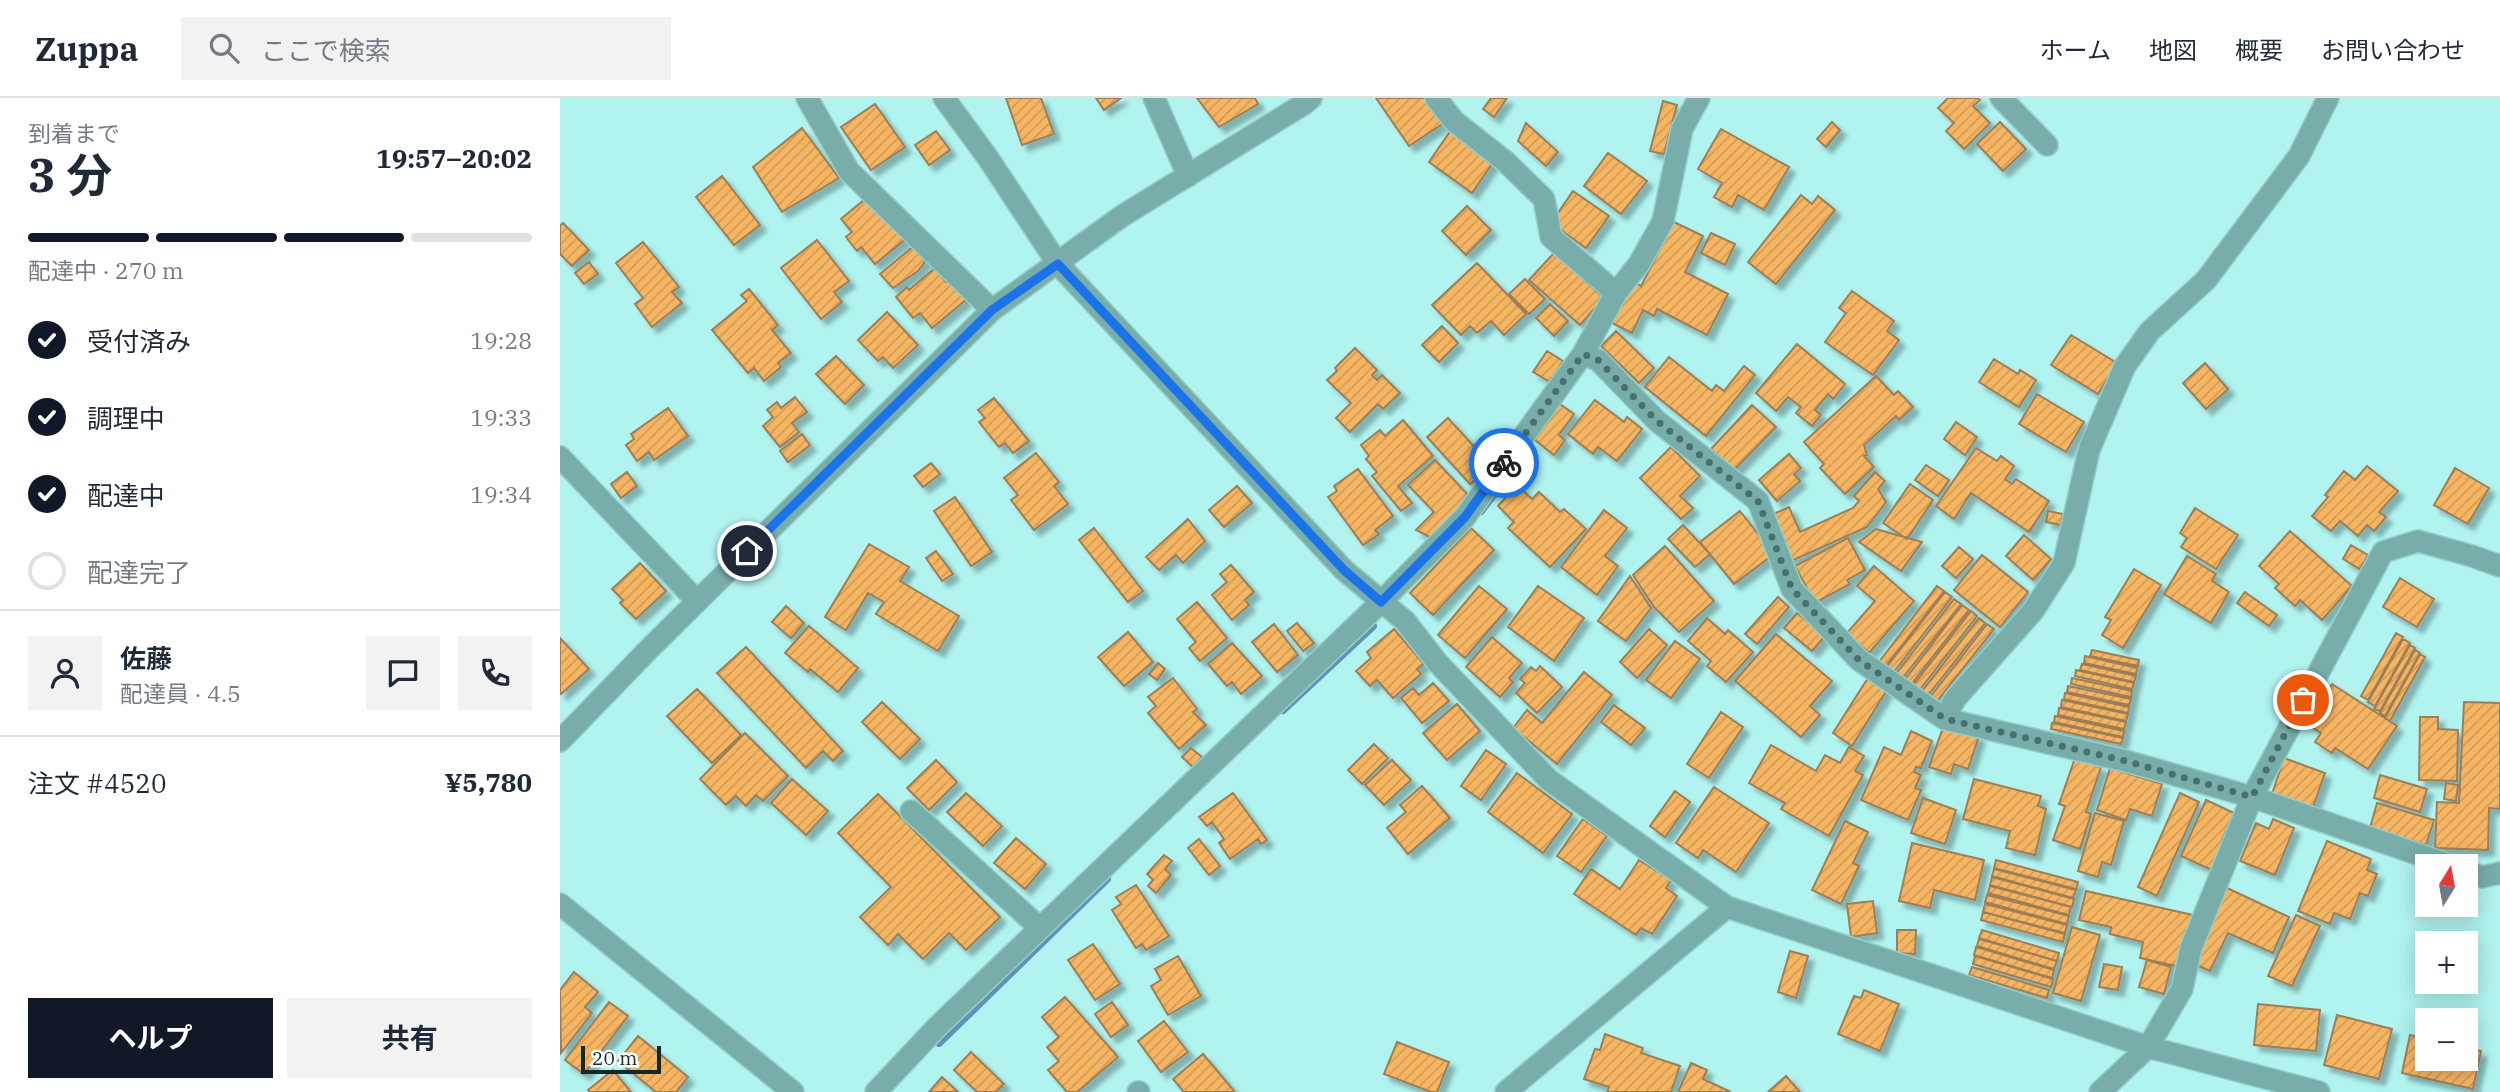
<!DOCTYPE html>
<html lang="ja">
<meta charset="utf-8">
<style>
body{margin:0;font-family:"IBM Plex Serif","Noto Sans JP",serif;background:#f2f2f3;color:#1f2937;height:100vh;display:flex;flex-direction:column;font-size:26px;white-space:nowrap}
*{box-sizing:border-box;margin:0}
p{font-size:23px;color:#747a83}
.icon{flex:none;width:38px;height:38px;fill:none;stroke:currentColor;stroke-width:2;stroke-linecap:round;stroke-linejoin:round}
.map{position:relative;flex:1;overflow:hidden}
.sheet{display:flex;flex-direction:column;background:#fff;width:560px}
.sheet>*{flex:none}
.needle{width:46px;rotate:11deg}
.fabs{position:absolute;left:1855px;top:756px;display:grid;gap:14px}
.fabs a{display:grid;place-items:center;width:63px;height:63px;border-radius:0px;background:#fff;box-shadow:0 4px 18px #0003;font-size:35px}
.scale{position:absolute;left:21px;bottom:18px;width:80px;box-sizing:border-box;padding-left:7px;border:4px solid #0f2a29;border-top:0;font-size:19px;line-height:24px;white-space:nowrap;color:#0f2a29;-webkit-text-stroke:5px #fff;paint-order:stroke}
.pin{position:absolute;display:grid;place-items:center;width:60px;height:60px;color:#fff;margin:-30px;border:4px solid #fff;border-radius:50%;box-shadow:0 2px 7px #0007}
.courier{position:absolute;display:grid;place-items:center;width:70px;height:70px;margin:-35px;border:5px solid #1a73e8;border-radius:50%;background:#fff;color:#222;box-shadow:0 2px 9px #0007}
.head em{font-style:normal;font-weight:700}
.head div{display:flex;flex-direction:column-reverse}
.head{display:flex;align-items:center;justify-content:space-between;height:119px;padding:0 28px}
h1{font-size:46px;font-weight:700;line-height:52px}
.bar{display:grid;grid-template-columns:repeat(4,1fr);gap:10px 7px;align-content:center;height:84px;padding:0 28px}
.bar i{height:9px;border-radius:5px;background:#e0e1e3}
.bar .active{background:#111827}
.bar p{grid-column:span 4}
.line{display:flex;align-items:center;gap:18px;padding:0 28px;border-top:2px solid #e0e1e3}
.line div{flex:1}
.round{display:grid;place-items:center;flex:none;width:74px;height:74px;border-radius:0px;background:#f2f2f3}
ol{padding:0 28px;list-style:none}
li{display:flex;align-items:center;gap:21px;height:77px}
li p{margin-inline-start:auto}
li .icon{padding:7px;border-radius:50%;background:#111827;color:#fff;stroke-width:4}
li:last-child{color:#747a83}
li i{width:38px;height:38px;border:4px solid #e0e1e3;border-radius:50%}
.action{display:flex;gap:14px;margin-top:auto;padding:14px 28px}
.action a{flex:1;height:80px;border-radius:0px;background:#111827;color:#fff;font-size:28px;font-weight:700;line-height:80px;text-align:center}
.action a+a{background:#f2f2f3;color:#1f2937}
header{display:flex;align-items:center;gap:42px;box-sizing:border-box;height:98px;padding:0 35px;background:#fff;border-bottom:2px solid #e0e1e3}
header strong{font-size:33px}
nav{display:flex;gap:38px;margin-inline-start:auto;font-size:24px}
.search{width:490px;height:63px;background:#f2f2f3;display:flex;align-items:center;gap:18px;box-sizing:border-box;padding:0 24px;border-radius:0px;color:#747a83;font-size:26px}
main{display:flex;flex:1;min-height:0}
.map>svg:first-child{display:block}
.lines{fill:none;stroke-linecap:round;stroke-linejoin:round}
.stream{stroke:#6290b8;stroke-width:8}
.building{fill:url(#building-hatch);stroke:#9e7e57;stroke-width:2;filter:url(#shadow)}
.minor-casing{stroke:#93cfcb;stroke-width:24}
.minor{stroke:#78adaa;stroke-width:21}
.done{stroke:#47706e;stroke-width:7;stroke-dasharray:0 12.6}
.route{stroke:#1a73e8;stroke-width:9}
</style>
<header>
<strong>Zuppa</strong>
<div class="search"><svg class="icon" aria-label="search" viewBox="0 0 24 24"><circle cx="10" cy="10" r="6"/><path d="M15 15l6 6"/></svg>ここで検索</div>
<nav><a>ホーム</a><a>地図</a><a>概要</a><a>お問い合わせ</a></nav>
</header>
<main>
<section class="sheet">
<div class="head"><div><h1>3 分</h1><p>到着まで</p></div><em>19:57–20:02</em></div>
<div class="bar"><i class="active"></i><i class="active"></i><i class="active"></i><i></i><p>配達中 · 270 m</p></div>
<ol>
<li><svg class="icon" aria-label="check" viewBox="0 0 24 24"><path d="M5 12l5 5 9-10"/></svg>受付済み<p>19:28</p></li>
<li><svg class="icon" aria-label="check" viewBox="0 0 24 24"><path d="M5 12l5 5 9-10"/></svg>調理中<p>19:33</p></li>
<li><svg class="icon" aria-label="check" viewBox="0 0 24 24"><path d="M5 12l5 5 9-10"/></svg>配達中<p>19:34</p></li>
<li><i></i>配達完了</li>
</ol>
<div class="line" style="height:126px"><a class="round"><svg class="icon" aria-label="person" viewBox="0 0 24 24"><circle cx="12" cy="8" r="4"/><path d="M4 21q1-7 8-7t8 7"/></svg></a><div><b>佐藤</b><p>配達員 · 4.5</p></div><a class="round"><svg class="icon" aria-label="chat" viewBox="0 0 24 24"><path d="M4 5h16v11H9l-5 4z"/></svg></a><a class="round"><svg class="icon" aria-label="phone" viewBox="0 0 24 24"><path d="M5 4h4l2 5-3 2q2 4 5 5l2-3 5 2v4C11 20 4 13 5 4z"/></svg></a></div>
<div class="line" style="height:91px"><div>注文 #4520</div><b>¥5,780</b></div>
<div class="action"><a>ヘルプ</a><a>共有</a></div>
</section>
<div class="map">
<svg width="1940" height="994" viewBox="0 0 1940 994">
<defs>
<pattern id="building-hatch" width="6" height="6" patternUnits="userSpaceOnUse" patternTransform="scale(1.75)"><rect width="6" height="6" fill="#f6b562"/><path d="M-1 1l2-2M0 6l6-6M5 7l2-2" fill="none" stroke="#d29c55"/></pattern>
<filter id="shadow"><feDropShadow dx="6" dy="6" stdDeviation="2" flood-color="#0004"/></filter>
</defs>
<rect width="100%" height="100%" fill="#b0f3ef"/>
<g class="lines">
<path class="stream" d="M921,413L943,384
M723,612L813,528
M379,945L547,781"/>
</g>
<path class="building" d="M446,0H481L494,36L462,47Z
M536,0H561L544,12Z
M637,0H695L698,6L659,29Z
M816,0H868L884,25L849,48Z
M931,0H947L934,19L923,11Z
M1388,0H1418L1420,2L1413,8L1430,25L1404,51L1386,33L1394,25L1378,10Z
M1103,3L1117,7L1104,56L1090,53Z
M315,6L345,49L311,72L281,29Z
M1272,24L1280,32L1266,49L1257,41Z
M1440,24L1466,51L1443,73L1417,46Z
M966,25L998,54L986,68L958,43Z
M242,30L279,80L222,114L193,69Z
M1161,31L1229,69L1204,112L1178,97L1172,109L1154,99L1162,85L1138,71Z
M891,32L934,63L912,95L869,64Z
M376,33L390,52L369,67L355,47Z
M1048,55L1087,83L1061,116L1024,88Z
M162,78L200,127L174,147L136,99Z
M1013,93L1049,118L1026,150L991,125Z
M310,97L347,140L315,166L301,149L297,153L286,139L292,134L281,121Z
M1241,97L1252,106L1258,98L1275,112L1216,186L1188,164Z
M907,108L931,132L906,157L882,133Z
M1114,124L1143,138L1125,174L1168,196L1147,237L1097,211L1094,218L1083,212L1072,235L1052,225L1074,184L1081,188Z
M3,125L29,152L12,168L0,156V128Z
M1151,135L1175,146L1165,167L1141,155Z
M257,142L289,183L274,194L282,204L261,221L221,170Z
M83,144L119,189L112,194L122,205L92,229L75,206L83,200L56,165Z
M355,147L367,161L358,173L333,190L320,176Z
M994,155L1044,200L1020,227L969,182Z
M29,164L38,176L24,186L15,175Z
M917,165L966,216L944,237L931,223L917,235L910,228L901,237L872,207Z
M375,170L386,184L390,181L407,201L372,230L360,215L353,220L336,199L347,189L349,192Z
M965,181L985,201L969,216L949,196Z
M189,191L218,227L212,232L231,255L218,265L221,269L204,283L194,270L188,275L152,232L187,203L181,197Z
M1292,193L1334,223L1327,233L1339,242L1313,277L1265,244L1286,215L1279,210Z
M990,206L1008,223L994,238L976,220Z
M327,214L358,247L333,270L323,259L318,263L298,242Z
M882,228L898,245L879,264L862,247Z
M1056,233L1094,270L1079,285L1041,248Z
M1511,237L1557,265L1538,296L1491,267Z
M1237,246L1285,286L1273,301L1268,296L1255,312L1261,317L1252,328L1236,315L1241,309L1228,299L1216,313L1196,295Z
M795,250L817,272L812,277L817,282L822,277L840,295L823,311L818,306L790,334L776,320L791,305L767,282L777,273L775,270Z
M987,253L1003,263L990,284L973,274Z
M276,258L304,287L285,306L256,276Z
M1109,259L1152,293L1156,287L1164,293L1184,268L1195,277L1146,338L1085,289Z
M1434,261L1458,276L1460,272L1476,282L1459,309L1419,284Z
M1645,265L1668,291L1646,311L1623,285Z
M1316,278L1334,297L1338,293L1353,309L1339,322L1336,318L1304,347L1307,357L1304,358L1314,369L1285,396L1260,370L1264,366L1244,344Z
M1477,296L1524,324L1506,354L1459,326Z
M235,299L247,314L232,325L239,334L220,349L203,328L213,319L207,312L217,304L221,310Z
M434,300L469,343L453,355L445,345L439,349L419,324L425,320L418,312Z
M1035,302L1064,324L1067,319L1082,331L1057,363L1038,349L1033,356L1008,336Z
M1000,306L1014,316L999,337L1005,342L994,357L975,342Z
M1192,307L1216,329L1174,372L1151,351Z
M108,310L128,338L94,362L89,354L77,363L66,347L74,341L71,336Z
M888,320L931,367L910,386L867,339Z
M843,322L873,358L838,388L852,405L841,413L812,378L817,374L806,361L809,358L801,347L820,332L825,338Z
M1396,324L1417,339L1405,357L1384,341Z
M242,336L250,347L228,364L220,353Z
M1111,349L1140,378L1120,398L1133,410L1121,421L1080,380Z
M1416,350L1437,363L1441,358L1454,368L1445,381L1452,386L1456,381L1489,403L1469,434L1411,395L1394,421L1376,408Z
M476,355L499,384L494,388L508,406L474,432L451,402L458,397L444,380Z
M1229,356L1241,370L1234,376L1240,383L1217,403L1199,382Z
M875,362L911,400L870,439L856,432L874,414L848,387Z
M371,365L380,376L363,389L354,378Z
M1366,367L1389,382L1378,398L1355,382Z
M1807,368L1838,393L1819,414L1826,419L1814,433L1807,427L1798,438L1780,423L1771,433L1752,418L1768,399L1765,397L1784,373L1795,382Z
M1895,370L1929,390L1908,426L1874,407Z
M798,371L833,418L815,432L819,436L803,447L768,399L777,393L774,388Z
M67,374L77,388L61,400L51,386Z
M1315,374L1325,383L1318,391L1326,404L1307,429L1229,464L1209,418L1229,409L1240,434L1293,410L1299,403L1294,398Z
M1350,386L1373,402L1347,441L1323,425Z
M957,387L972,401L979,394L1000,414L1004,411L1026,431L990,469L948,430L954,424L938,408Z
M677,388L692,405L664,429L649,412Z
M395,399L432,454L411,468L374,413Z
M1635,410L1678,437L1656,471L1621,449L1627,440L1620,435Z
M1044,412L1067,430L1045,458L1058,468L1037,497L1001,469Z
M1180,413L1214,456L1174,486L1140,444Z
M1488,413L1503,416L1501,427L1486,424Z
M628,421L645,443L623,465L616,457L599,472L586,459Z
M1123,427L1150,456L1135,469L1108,441Z
M534,430L583,493L568,504L519,442Z
M911,430L934,452L873,517L850,495Z
M1316,431L1362,444L1341,473L1299,444Z
M1730,433L1792,488L1762,522L1740,502L1735,508L1715,490L1719,486L1699,468Z
M1464,437L1491,461L1473,482L1446,458Z
M1288,440L1305,472L1287,482L1290,486L1255,505L1235,468Z
M309,446L349,469L340,483L399,518L378,553L316,516L324,504L308,495L286,532L265,519Z
M1791,447L1808,457L1800,471L1783,461Z
M1105,448L1154,503L1119,534L1094,509L1073,477Z
M1399,449L1413,461L1396,480L1382,468Z
M376,453L393,476L382,483L366,460Z
M1422,457L1468,494L1440,529L1394,492Z
M1627,458L1656,476L1652,483L1669,494L1651,525L1604,496Z
M80,465L106,493L76,521L60,505L63,502L52,491Z
M671,467L694,494L685,502L689,507L672,522L652,497L667,484L660,476Z
M1314,468L1354,503L1309,555L1287,535L1315,503L1297,488Z
M1574,471L1601,487L1563,550L1542,537L1551,522L1545,519Z
M1070,478L1091,510L1066,543L1038,523Z
M1840,480L1874,501L1857,529L1823,509Z
M919,488L947,511L905,560L878,537Z
M978,488L1024,520L994,563L948,529Z
M1377,488L1384,493L1325,569L1319,564Z
M1385,494L1392,499L1333,575L1326,570Z
M1685,494L1717,517L1709,528L1677,505Z
M1218,499L1229,509L1197,546L1185,536Z
M1394,501L1401,506L1341,582L1335,577Z
M637,504L667,540L640,563L629,550L636,544L617,521Z
M1402,507L1409,512L1350,588L1344,583Z
M226,508L244,525L231,540L212,524Z
M1411,513L1417,518L1358,594L1352,589Z
M1237,515L1265,538L1252,553L1224,530Z
M1147,520L1165,536L1168,532L1193,554L1166,584L1147,568L1151,563L1128,543Z
M1419,520L1425,525L1366,600L1360,596Z
M737,525L754,545L743,553L727,533Z
M714,526L738,557L717,574L692,544Z
M1427,526L1434,531L1374,607L1368,602Z
M249,528L298,570L278,594L250,571L248,574L225,555Z
M834,531L864,566L857,571L861,576L833,600L817,582L810,588L796,573L811,560L807,554Z
M1089,531L1107,547L1077,580L1060,564Z
M568,534L593,564L564,588L538,559Z
M1836,535L1843,539L1808,602L1801,598Z
M1216,536L1272,583L1250,608L1260,617L1241,639L1175,583Z
M932,539L962,565L949,580L953,584L940,599L906,569Z
M0,540L29,571L1,596L0,595Z
M1843,541L1850,545L1815,608L1808,604Z
M1115,543L1140,561L1111,600L1086,582Z
M672,545L702,578L681,596L672,584L667,588L648,566Z
M1850,547L1855,550L1820,613L1814,611Z
M186,549L283,653L273,663L263,653L246,670L157,575Z
M1532,552L1579,562L1578,568L1530,558Z
M1855,552L1860,555L1825,618L1820,615Z
M1860,556L1865,559L1830,623L1825,620Z
M1525,558L1577,570L1576,576L1524,565Z
M598,565L605,571L597,582L589,576Z
M1522,566L1576,578L1574,584L1520,572Z
M980,568L1002,589L977,615L956,595L965,585L960,581L971,569L976,573Z
M1516,572L1574,585L1572,591L1515,578Z
M1024,574L1052,597L997,666L953,630L967,612L982,625Z
M613,580L637,611L633,614L646,627L619,651L588,615L596,608L588,599Z
M1308,580L1327,592L1292,648L1273,635Z
M1512,580L1572,593L1571,599L1511,586Z
M873,585L889,603L862,625L841,600L853,590L859,597Z
M1772,586L1837,628L1808,671L1775,650L1772,655L1755,644L1761,635L1746,625Z
M1508,588L1571,601L1569,607L1507,594Z
M137,591L181,637L152,665L107,618Z
M1505,595L1569,609L1568,615L1504,601Z
M1502,602L1568,616L1566,623L1501,609Z
M322,604L360,641L340,661L302,624Z
M1904,604L1940,605V711L1929,710L1928,752L1875,750L1877,704L1899,705Z
M897,606L920,633L887,662L863,635Z
M1054,607L1085,630L1071,647L1041,624Z
M1499,610L1566,624L1564,631L1498,617Z
M1161,614L1183,629L1149,680L1127,666Z
M1495,618L1564,633L1563,639L1494,624Z
M1860,619H1878V631L1898,632L1897,683L1859,682Z
M1492,625L1563,640L1561,646L1491,631Z
M1384,627L1419,638L1408,671L1394,666L1391,676L1369,669Z
M1351,633L1372,643L1361,670L1356,669L1354,674L1361,677L1355,690L1361,692L1348,722L1301,702L1324,649L1341,657Z
M185,635L228,678L203,703L196,697L186,708L176,698L166,707L140,681Z
M814,646L828,660L802,686L788,672Z
M1211,647L1256,673L1265,657L1280,665L1289,649L1304,658L1295,673L1303,677L1269,738L1221,711L1225,705L1189,685Z
M631,650L642,659L633,669L622,659Z
M926,652L946,666L921,702L901,688Z
M1515,660L1541,669L1526,714L1531,716L1520,751L1493,742L1505,708L1499,706Z
M1724,660L1765,675L1753,709L1712,696Z
M376,662L397,684L369,712L347,690Z
M832,662L851,682L824,707L805,687Z
M1550,670L1602,686L1592,718L1570,711L1566,722L1537,712Z
M957,675L1012,716L983,755L928,714Z
M1820,677L1867,691L1860,714L1814,700Z
M232,681L268,713L246,737L211,705Z
M1414,681L1481,698L1478,708L1486,711L1475,757L1446,750L1450,733L1403,721Z
M1886,685L1898,687L1896,703L1884,701Z
M862,688L890,720L848,756L827,730L846,714L840,707Z
M1154,689L1209,725L1176,774L1143,752L1138,760L1116,745Z
M1115,693L1130,704L1105,739L1090,728Z
M406,695L442,728L423,748L387,714Z
M673,695L707,742L701,746L698,741L670,761L659,745L664,741L652,724L647,728L639,719Z
M1620,695L1639,704L1597,798L1578,789Z
M318,696L440,819L406,852L389,835L363,861L338,836L328,847L300,819L331,789L278,735Z
M1363,700L1396,712L1385,746L1351,735Z
M1646,702L1674,715L1662,742L1667,743L1654,773L1621,758Z
M1817,705L1874,722L1866,747L1810,730Z
M1535,715L1564,723L1551,767L1542,764L1538,779L1518,773Z
M1023,721L1047,738L1021,774L997,758Z
M1713,721L1734,730L1715,777L1680,763L1696,725L1709,731Z
M1285,723L1308,734L1293,765L1299,768L1281,806L1252,792Z
M456,740L486,766L465,791L434,765Z
M639,741L660,768L649,777L628,750Z
M1767,743L1811,761L1807,772L1817,776L1808,798L1800,795L1790,821L1774,815L1770,826L1738,813Z
M1352,745L1424,762L1415,802L1374,792L1370,810L1339,803Z
M604,757L612,763L605,771L611,777L596,795L588,788L593,782L587,776Z
M1079,762L1111,782L1106,790L1117,798L1092,836L1081,830L1076,837L1014,796L1031,771L1060,791Z
M1436,762L1518,784L1516,791L1434,770Z
M1434,771L1516,792L1513,800L1432,778Z
M1432,779L1514,801L1512,809L1430,787Z
M576,787L609,838L586,852L582,846L576,850L552,812L561,806L556,799Z
M1430,788L1511,809L1509,817L1428,795Z
M1665,789L1729,819L1713,855L1668,835L1650,873L1630,864Z
M1526,793L1633,817L1621,869L1580,860L1583,844L1550,836L1551,829L1519,822Z
M1427,797L1509,818L1507,826L1425,804Z
M1313,803L1317,835L1291,839L1287,806Z
M1425,806L1507,827L1505,835L1423,814Z
M1423,814L1505,836L1503,844L1421,822Z
M1736,817L1760,828L1732,888L1708,878Z
M1512,829L1540,837L1521,903L1493,895Z
M1337,832H1356L1355,856L1337,855Z
M1422,832L1499,855L1497,863L1419,840Z
M1419,841L1497,863L1494,871L1417,848Z
M533,846L560,886L535,902L508,862Z
M1416,849L1494,872L1492,880L1414,857Z
M1230,853L1248,858L1236,900L1218,894Z
M618,858L641,898L608,917L591,888L601,882L595,871Z
M1415,858L1493,881L1491,889L1413,866Z
M1587,862L1611,869L1604,896L1579,889Z
M1544,866L1562,869L1558,892L1539,889Z
M1412,869L1489,892L1487,900L1409,877Z
M14,874L38,894L25,909L32,915L1,955L0,892Z
M1304,892L1339,906L1320,953L1278,936L1294,898L1301,900Z
M505,899L558,959L517,994H507L488,972L499,963L487,949L499,939L482,919Z
M49,904L68,918L24,976L5,962Z
M552,904L568,927L551,939L535,916Z
M1698,906L1760,912L1756,953L1694,947Z
M1777,917L1832,931L1819,981L1764,967Z
M604,923L628,954L601,974L578,943Z
M1045,936L1083,950L1081,955L1120,968L1111,994H1047L1049,989L1024,981L1035,951L1040,952Z
M1850,937L1867,941V961H1906V950L1921,953L1913,991L1842,975Z
M78,938L128,979L116,994H96L58,963Z
M837,944L889,964L877,994H871L824,976Z
M411,954L444,986L436,994H417L394,972Z
M643,956L675,994H624L613,981Z
M1131,965L1147,972L1143,981L1171,994H1118Z
M53,972L71,994H30L28,992Z
M1226,978L1240,994H1208Z
M382,979L398,994H369Z"/>
<g class="lines">
<defs>
<path id="minor" d="M247,0L289,73L432,212
M384,0L428,60L498,166L784,472L845,523L877,564L989,682L1167,809L1588,949L1759,994
M594,0L628,78
M876,0L894,23L946,64L984,101L991,139L1056,195
M1441,0L1487,47
M1023,256L1056,195L1079,166L1103,123L1122,31L1139,0
M0,359L137,503
M1385,621L1395,601L1473,513L1504,465L1529,352L1565,268L1590,233L1646,182L1739,58L1768,0
M0,643L90,550L432,212L562,118L744,6L751,0
M351,713L480,830
M1906,773L1922,779L1940,775
M0,806L233,994
M316,994L377,929L821,504L905,419L1023,256L1038,262L1097,323L1198,403L1232,491L1299,562L1385,621L1566,663L1692,699L1892,768
M578,994H579
M946,994L1167,809
M1540,994L1588,949L1622,891L1631,850L1692,699L1823,454L1858,443L1912,458L1940,468"/>
</defs>
<use href="#minor" class="minor-casing"/>
<use href="#minor" class="minor"/>
</g>
<g class="lines">
<path class="done" d="M944,365L1023,256L1038,262L1097,323L1198,403L1232,491L1299,562L1385,621L1566,663L1692,699L1743,602"/>
<path class="route" d="M187,453L432,212L498,166L784,472L821,504L905,419L944,365"/>
</g>
</svg>
<div class="fabs">
<a><svg class="needle" viewBox="-14 -14 28 28"><path d="M0-13l5 13h-10z" fill="#e53935"/><path d="M0 13l5-13h-10z" fill="#747a83"/></svg></a>
<a>+</a>
<a>−</a>
</div>
<div class="scale">20 m</div>
<div class="pin" style="left:1743px;top:602px;background:#ea580c"><svg class="icon" aria-label="bag" viewBox="0 0 24 24"><path d="M5 8h14l-1 12H6zM9 8a3 3 0 0 1 6 0"/></svg></div>
<div class="pin" style="left:187px;top:453px;background:#1f2937"><svg class="icon" aria-label="home" viewBox="0 0 24 24"><path d="M3 11l9-7 9 7M6 9v11h12V9"/></svg></div>
<div class="courier" style="left:944px;top:365px"><svg class="icon" aria-label="bike" viewBox="0 0 24 24"><circle cx="6" cy="16" r="4"/><circle cx="18" cy="16" r="4"/><path d="M6 16l4-8h5l3 8M10 8l3 8H6M13 5h3"/></svg></div>
</div>
</main>
